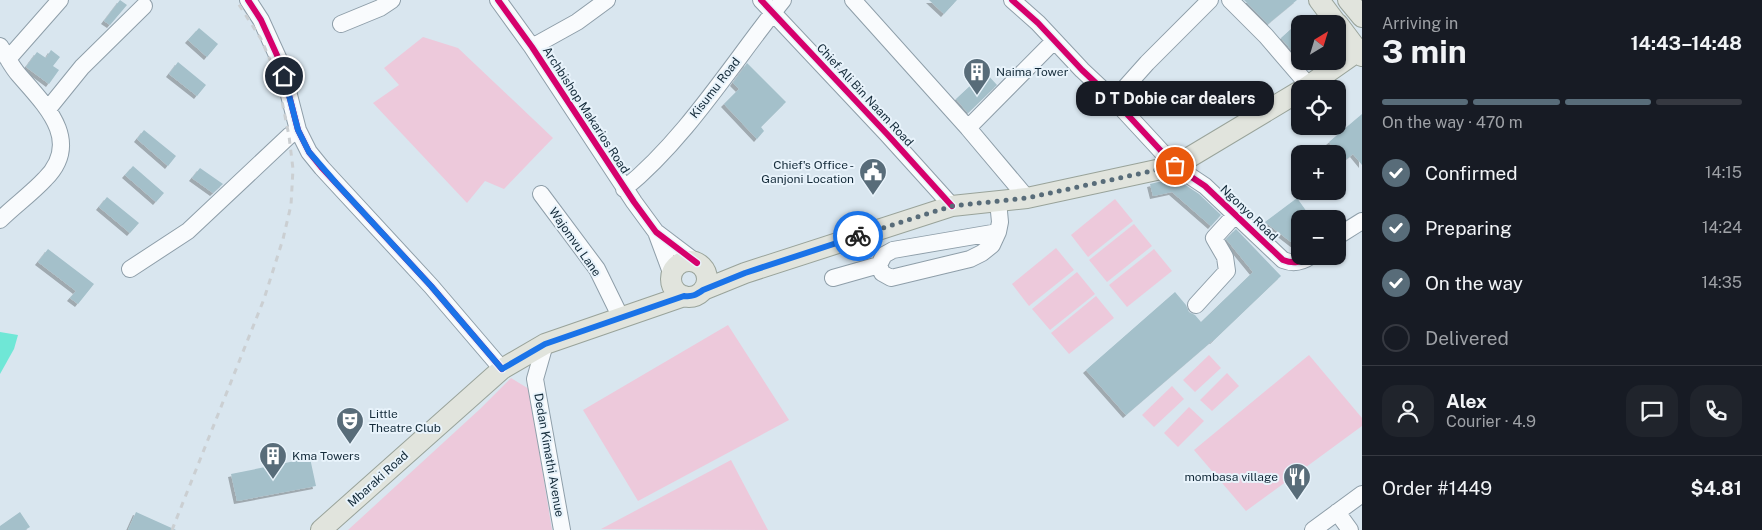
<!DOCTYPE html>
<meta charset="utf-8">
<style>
body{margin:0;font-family:"Public Sans",sans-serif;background:#20242c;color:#f1f3f6;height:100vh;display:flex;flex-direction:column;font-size:19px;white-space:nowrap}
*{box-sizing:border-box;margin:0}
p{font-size:16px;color:#9ea1a6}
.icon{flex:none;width:28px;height:28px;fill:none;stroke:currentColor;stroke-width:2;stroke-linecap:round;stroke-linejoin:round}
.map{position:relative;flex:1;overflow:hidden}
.sheet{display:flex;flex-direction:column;background:#171b24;width:400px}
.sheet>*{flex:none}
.needle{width:32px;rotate:38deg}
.buttons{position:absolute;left:1291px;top:15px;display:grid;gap:10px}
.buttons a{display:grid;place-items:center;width:55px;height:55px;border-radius:10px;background:#171b24;box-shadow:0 1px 4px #0004;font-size:25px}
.pin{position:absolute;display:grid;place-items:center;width:42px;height:42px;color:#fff;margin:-21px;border:2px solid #fff;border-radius:50%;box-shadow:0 1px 5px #0007}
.courier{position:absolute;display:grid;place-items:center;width:50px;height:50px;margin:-25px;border:4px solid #1a73e8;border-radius:50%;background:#fff;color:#222;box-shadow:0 1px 6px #0007}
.bubble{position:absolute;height:35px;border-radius:15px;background:#171b24;box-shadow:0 1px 4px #0004;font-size:16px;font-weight:700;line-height:35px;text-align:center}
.head em{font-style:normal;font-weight:700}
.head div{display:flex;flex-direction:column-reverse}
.head{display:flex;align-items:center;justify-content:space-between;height:85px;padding:0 20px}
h1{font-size:32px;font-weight:700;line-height:38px}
.bar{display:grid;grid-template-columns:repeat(4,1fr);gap:8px 5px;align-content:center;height:60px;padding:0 20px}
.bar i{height:6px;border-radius:4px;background:#363941}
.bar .selected{background:#586c79}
.bar p{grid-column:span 4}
.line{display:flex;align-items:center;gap:12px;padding:0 20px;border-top:1px solid #363941}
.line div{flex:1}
.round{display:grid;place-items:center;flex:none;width:52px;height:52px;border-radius:15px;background:#20242c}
ol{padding:0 20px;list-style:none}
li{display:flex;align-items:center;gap:15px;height:55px}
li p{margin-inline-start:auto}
li .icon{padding:5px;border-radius:50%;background:#586c79;color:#fff;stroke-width:4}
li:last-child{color:#9ea1a6}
li i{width:28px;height:28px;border:2px solid #363941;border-radius:50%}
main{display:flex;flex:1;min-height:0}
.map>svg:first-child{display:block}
.green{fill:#edc9db}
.water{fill:#6fe7d6}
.building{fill:#a4c0ca;filter:url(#shadow)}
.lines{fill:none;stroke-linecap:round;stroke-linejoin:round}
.minor-casing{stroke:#8e9ea9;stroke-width:18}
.major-casing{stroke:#99a39a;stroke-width:22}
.minor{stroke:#f9fbfd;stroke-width:16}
.major{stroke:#e1e4dd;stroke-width:20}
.rail{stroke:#cbcfd2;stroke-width:3;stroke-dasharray:6 6;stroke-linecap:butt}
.cycleway-casing{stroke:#e8f3fb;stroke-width:9}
.cycleway{stroke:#d6006c;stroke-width:6}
.done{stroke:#586c79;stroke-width:5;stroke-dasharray:0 9}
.route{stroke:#1a73e8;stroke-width:6}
.labels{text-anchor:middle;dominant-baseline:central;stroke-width:4;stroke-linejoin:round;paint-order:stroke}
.poi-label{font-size:12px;fill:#132a39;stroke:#e8f3fb;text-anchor:start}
.street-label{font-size:12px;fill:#132a39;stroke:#e8f3fb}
</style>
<main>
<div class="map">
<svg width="1362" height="530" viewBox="0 0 1362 530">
<defs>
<filter id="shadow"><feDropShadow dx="-3" dy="3" stdDeviation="0" flood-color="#0004"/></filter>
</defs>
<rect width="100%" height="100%" fill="#d9e6ef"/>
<path class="green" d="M423,37L458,48L553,138L504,189L485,181L467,203L373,103L399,85L384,68Z
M1115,199L1133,221L1088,257L1071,235Z
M1134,224L1152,246L1107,282L1089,260Z
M1056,248L1074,270L1029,306L1012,284Z
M1154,249L1172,271L1127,307L1109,285Z
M1077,272L1095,294L1050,330L1032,309Z
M1096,296L1114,318L1069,354L1051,333Z
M728,325L789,420L638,501L583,410Z
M1209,355L1221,368L1195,392L1183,380Z
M1309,355L1362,418V426L1246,511L1194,450Z
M1227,373L1239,386L1212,411L1200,400Z
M511,378L529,389L552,530H348L480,409Z
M1172,386L1184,399L1154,427L1142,415Z
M1189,407L1204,421L1178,447L1164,433Z
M731,460L768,530L601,529Z"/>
<path class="water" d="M0,332L18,335L14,349L0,374Z"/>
<path class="building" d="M120,0L127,5L110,25L104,21Z
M929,0H957L944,14Z
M1244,0H1297L1268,24Z
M1300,21V60L1281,38Z
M199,28L218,44L207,57L188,40Z
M51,50L60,57L53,66L59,70L49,84L26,67L37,52L46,58Z
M178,62L206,85L197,96L169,74Z
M747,63L786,102L761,127L764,131L757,139L724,104L739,89L733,83Z
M985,72L997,85L968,113L956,99Z
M1362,114V165L1353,154L1344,161L1329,142Z
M144,130L176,156L168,166L137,139Z
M133,166L164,193L156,202L125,175Z
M200,168L223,184L213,193L192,178Z
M1175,178L1199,194L1221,215L1211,226L1172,192L1153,196L1150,184Z
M107,197L139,223L130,233L99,207Z
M1297,198L1312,219H1300V249L1265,222Z
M1236,229L1281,276L1213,341H1212L1126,415L1086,370L1175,292L1186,305L1189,312L1195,315L1201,322L1253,272L1226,239Z
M48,249L94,284L78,304L70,298L76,291L38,262Z
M310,458L316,486L237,501L231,474Z
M20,512L30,527L25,530H0V526Z
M136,512L176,530H128Z"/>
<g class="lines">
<defs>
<path id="minor" d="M248,0L261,20L281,64L298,130L309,152L322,168L431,286L502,369
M498,0L532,47L634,202L656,232L697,263
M761,0L887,134L952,206
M853,0L968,128L1027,198
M1012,0L1038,23L1082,70L1114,100L1175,166L1205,186L1283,260C1293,264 1301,263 1311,256
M1230,0L1266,36L1309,86
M341,24L380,8L392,0
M0,46C6,55 11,66 19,75C45,105 83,141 45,179C31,194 14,206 0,220
M532,47L577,22L607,0
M8,59L60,0
M1114,100L1147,63L1210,0
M48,109L82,67L144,6
M968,128L1054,41
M624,189C686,139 733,62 783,0
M541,194L597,269L621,318
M656,232L672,275
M998,232L992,245L982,253L970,259L891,278L882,273L879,265L884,255L893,250Z
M998,232L1000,222L998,201
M1338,236L1362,221
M130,269L188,231L289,136L298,130
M833,278L879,265
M1196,305L1227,271L1225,257L1214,238L1235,215
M545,344L535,379L562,530
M1337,512L1350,530
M1313,530L1362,494"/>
<path id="major" d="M1319,0L1337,24
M1348,0L1362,17
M1338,24L1362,56
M1304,89L1358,51
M671 279a18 18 0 1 1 36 0a18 18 0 1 1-36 0Z
M703,290L745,273L952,206L1027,198L1175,166L1300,91
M321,530L502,369L545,344L684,296"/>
</defs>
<use href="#minor" class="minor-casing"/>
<use href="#major" class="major-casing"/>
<use href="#minor" class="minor"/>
<use href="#major" class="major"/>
<path class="rail" d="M172,530L264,299L283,239L291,205L293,169L289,136L277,76L261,39L236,0"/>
<defs>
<path id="cycleway" d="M248,0L261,20L281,64L298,130L309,152L322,168L431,286L502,369
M498,0L532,47L634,202L656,232L697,263
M761,0L887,134L952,206
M1012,0L1038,23L1082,70L1114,100L1175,166L1205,186L1283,260C1293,264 1301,263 1311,256"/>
</defs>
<use href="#cycleway" class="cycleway-casing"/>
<use href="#cycleway" class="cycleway"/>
</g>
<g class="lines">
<path class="done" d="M858,236L952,206L1027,198L1175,166"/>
<path class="route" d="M284,76L298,130L309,152L336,183L431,286L502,369L545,344L684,296C692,297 696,295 703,290L745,273L858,236"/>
</g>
<defs>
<symbol id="building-pin" viewBox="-11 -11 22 30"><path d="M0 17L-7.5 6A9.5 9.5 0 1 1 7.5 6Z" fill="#586c79" stroke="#e8f3fb"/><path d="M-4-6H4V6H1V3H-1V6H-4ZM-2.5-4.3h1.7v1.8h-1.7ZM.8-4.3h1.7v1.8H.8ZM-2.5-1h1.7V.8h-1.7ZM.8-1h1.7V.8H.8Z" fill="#fff"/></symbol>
<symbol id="civic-pin" viewBox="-11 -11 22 30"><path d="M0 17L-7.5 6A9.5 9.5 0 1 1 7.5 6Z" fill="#586c79" stroke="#e8f3fb"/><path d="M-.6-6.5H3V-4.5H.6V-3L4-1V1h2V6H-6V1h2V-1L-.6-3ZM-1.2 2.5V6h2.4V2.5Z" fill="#fff"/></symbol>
<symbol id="theatre-pin" viewBox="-11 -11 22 30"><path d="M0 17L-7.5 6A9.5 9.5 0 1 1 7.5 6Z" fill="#586c79" stroke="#e8f3fb"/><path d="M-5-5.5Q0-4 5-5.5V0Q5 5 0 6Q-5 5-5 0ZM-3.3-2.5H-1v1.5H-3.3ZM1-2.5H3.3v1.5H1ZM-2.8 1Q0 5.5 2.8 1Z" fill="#fff"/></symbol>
<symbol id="restaurant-pin" viewBox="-11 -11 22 30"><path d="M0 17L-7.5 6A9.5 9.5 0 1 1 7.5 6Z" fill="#586c79" stroke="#e8f3fb"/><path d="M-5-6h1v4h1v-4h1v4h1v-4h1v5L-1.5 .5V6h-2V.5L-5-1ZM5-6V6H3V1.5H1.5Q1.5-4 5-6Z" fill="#fff"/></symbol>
</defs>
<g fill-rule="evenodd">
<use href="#building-pin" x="961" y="56" width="32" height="43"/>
<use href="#civic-pin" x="857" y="156" width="32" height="43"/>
<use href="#theatre-pin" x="334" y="405" width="32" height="43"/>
<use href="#building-pin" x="257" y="440" width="32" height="43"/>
<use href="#restaurant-pin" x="1281" y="461" width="32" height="43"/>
</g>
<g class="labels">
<g class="poi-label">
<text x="996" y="72">Naima Tower</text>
<text x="854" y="165" text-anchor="end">Chief's Office -<tspan x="854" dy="14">Ganjoni Location</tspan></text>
<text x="369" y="414">Little<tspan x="369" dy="14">Theatre Club</tspan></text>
<text x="292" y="456">Kma Towers</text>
<text x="1278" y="477" text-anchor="end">mombasa village</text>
</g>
<g class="street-label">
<text transform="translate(715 88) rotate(-52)">Kisumu Road</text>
<text transform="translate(865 95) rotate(47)">Chief Ali Bin Naam Road</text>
<text transform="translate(586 110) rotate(57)">Archbishop Makarios Road</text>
<text transform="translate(1249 213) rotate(44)">Ngonyo Road</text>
<text transform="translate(575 242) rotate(55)">Wajomvu Lane</text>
<text transform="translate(549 455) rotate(80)">Dedan Kimathi Avenue</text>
<text transform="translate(378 479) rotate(-42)">Mbaraki Road</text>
</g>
</g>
</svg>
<div class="buttons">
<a><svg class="needle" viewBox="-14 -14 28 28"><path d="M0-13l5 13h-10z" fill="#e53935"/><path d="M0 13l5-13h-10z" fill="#9ea1a6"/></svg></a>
<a><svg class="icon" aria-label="locate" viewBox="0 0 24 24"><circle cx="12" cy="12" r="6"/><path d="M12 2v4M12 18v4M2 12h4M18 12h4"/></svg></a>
<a>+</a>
<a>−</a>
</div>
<div class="pin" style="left:1175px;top:166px;background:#ea580c"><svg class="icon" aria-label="bag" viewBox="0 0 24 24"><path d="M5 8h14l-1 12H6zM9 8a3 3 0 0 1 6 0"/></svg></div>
<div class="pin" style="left:284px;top:76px;background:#1f2937"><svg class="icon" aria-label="home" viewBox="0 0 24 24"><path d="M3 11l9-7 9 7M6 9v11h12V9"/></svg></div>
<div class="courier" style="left:858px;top:236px"><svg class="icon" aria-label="bike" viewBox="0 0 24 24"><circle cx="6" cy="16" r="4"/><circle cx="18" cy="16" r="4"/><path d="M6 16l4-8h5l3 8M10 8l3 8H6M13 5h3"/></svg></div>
<div class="bubble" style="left:1076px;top:81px;width:198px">D T Dobie car dealers</div>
</div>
<section class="sheet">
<div class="head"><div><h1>3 min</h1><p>Arriving in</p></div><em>14:43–14:48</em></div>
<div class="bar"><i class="selected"></i><i class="selected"></i><i class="selected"></i><i></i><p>On the way · 470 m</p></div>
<ol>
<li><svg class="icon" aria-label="check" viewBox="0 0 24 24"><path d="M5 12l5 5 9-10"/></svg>Confirmed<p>14:15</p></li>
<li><svg class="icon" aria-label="check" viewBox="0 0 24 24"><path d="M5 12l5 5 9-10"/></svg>Preparing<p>14:24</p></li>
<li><svg class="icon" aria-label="check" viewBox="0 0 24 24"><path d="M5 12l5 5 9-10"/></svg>On the way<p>14:35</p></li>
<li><i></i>Delivered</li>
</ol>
<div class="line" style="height:90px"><a class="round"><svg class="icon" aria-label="person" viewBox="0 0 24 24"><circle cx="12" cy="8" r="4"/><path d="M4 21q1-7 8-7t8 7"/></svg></a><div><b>Alex</b><p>Courier · 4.9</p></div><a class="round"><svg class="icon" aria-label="chat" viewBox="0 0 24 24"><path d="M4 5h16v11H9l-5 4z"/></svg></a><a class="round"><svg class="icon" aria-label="phone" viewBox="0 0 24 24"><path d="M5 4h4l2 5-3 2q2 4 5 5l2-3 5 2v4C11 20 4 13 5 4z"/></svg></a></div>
<div class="line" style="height:65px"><div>Order #1449</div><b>$4.81</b></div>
</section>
</main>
